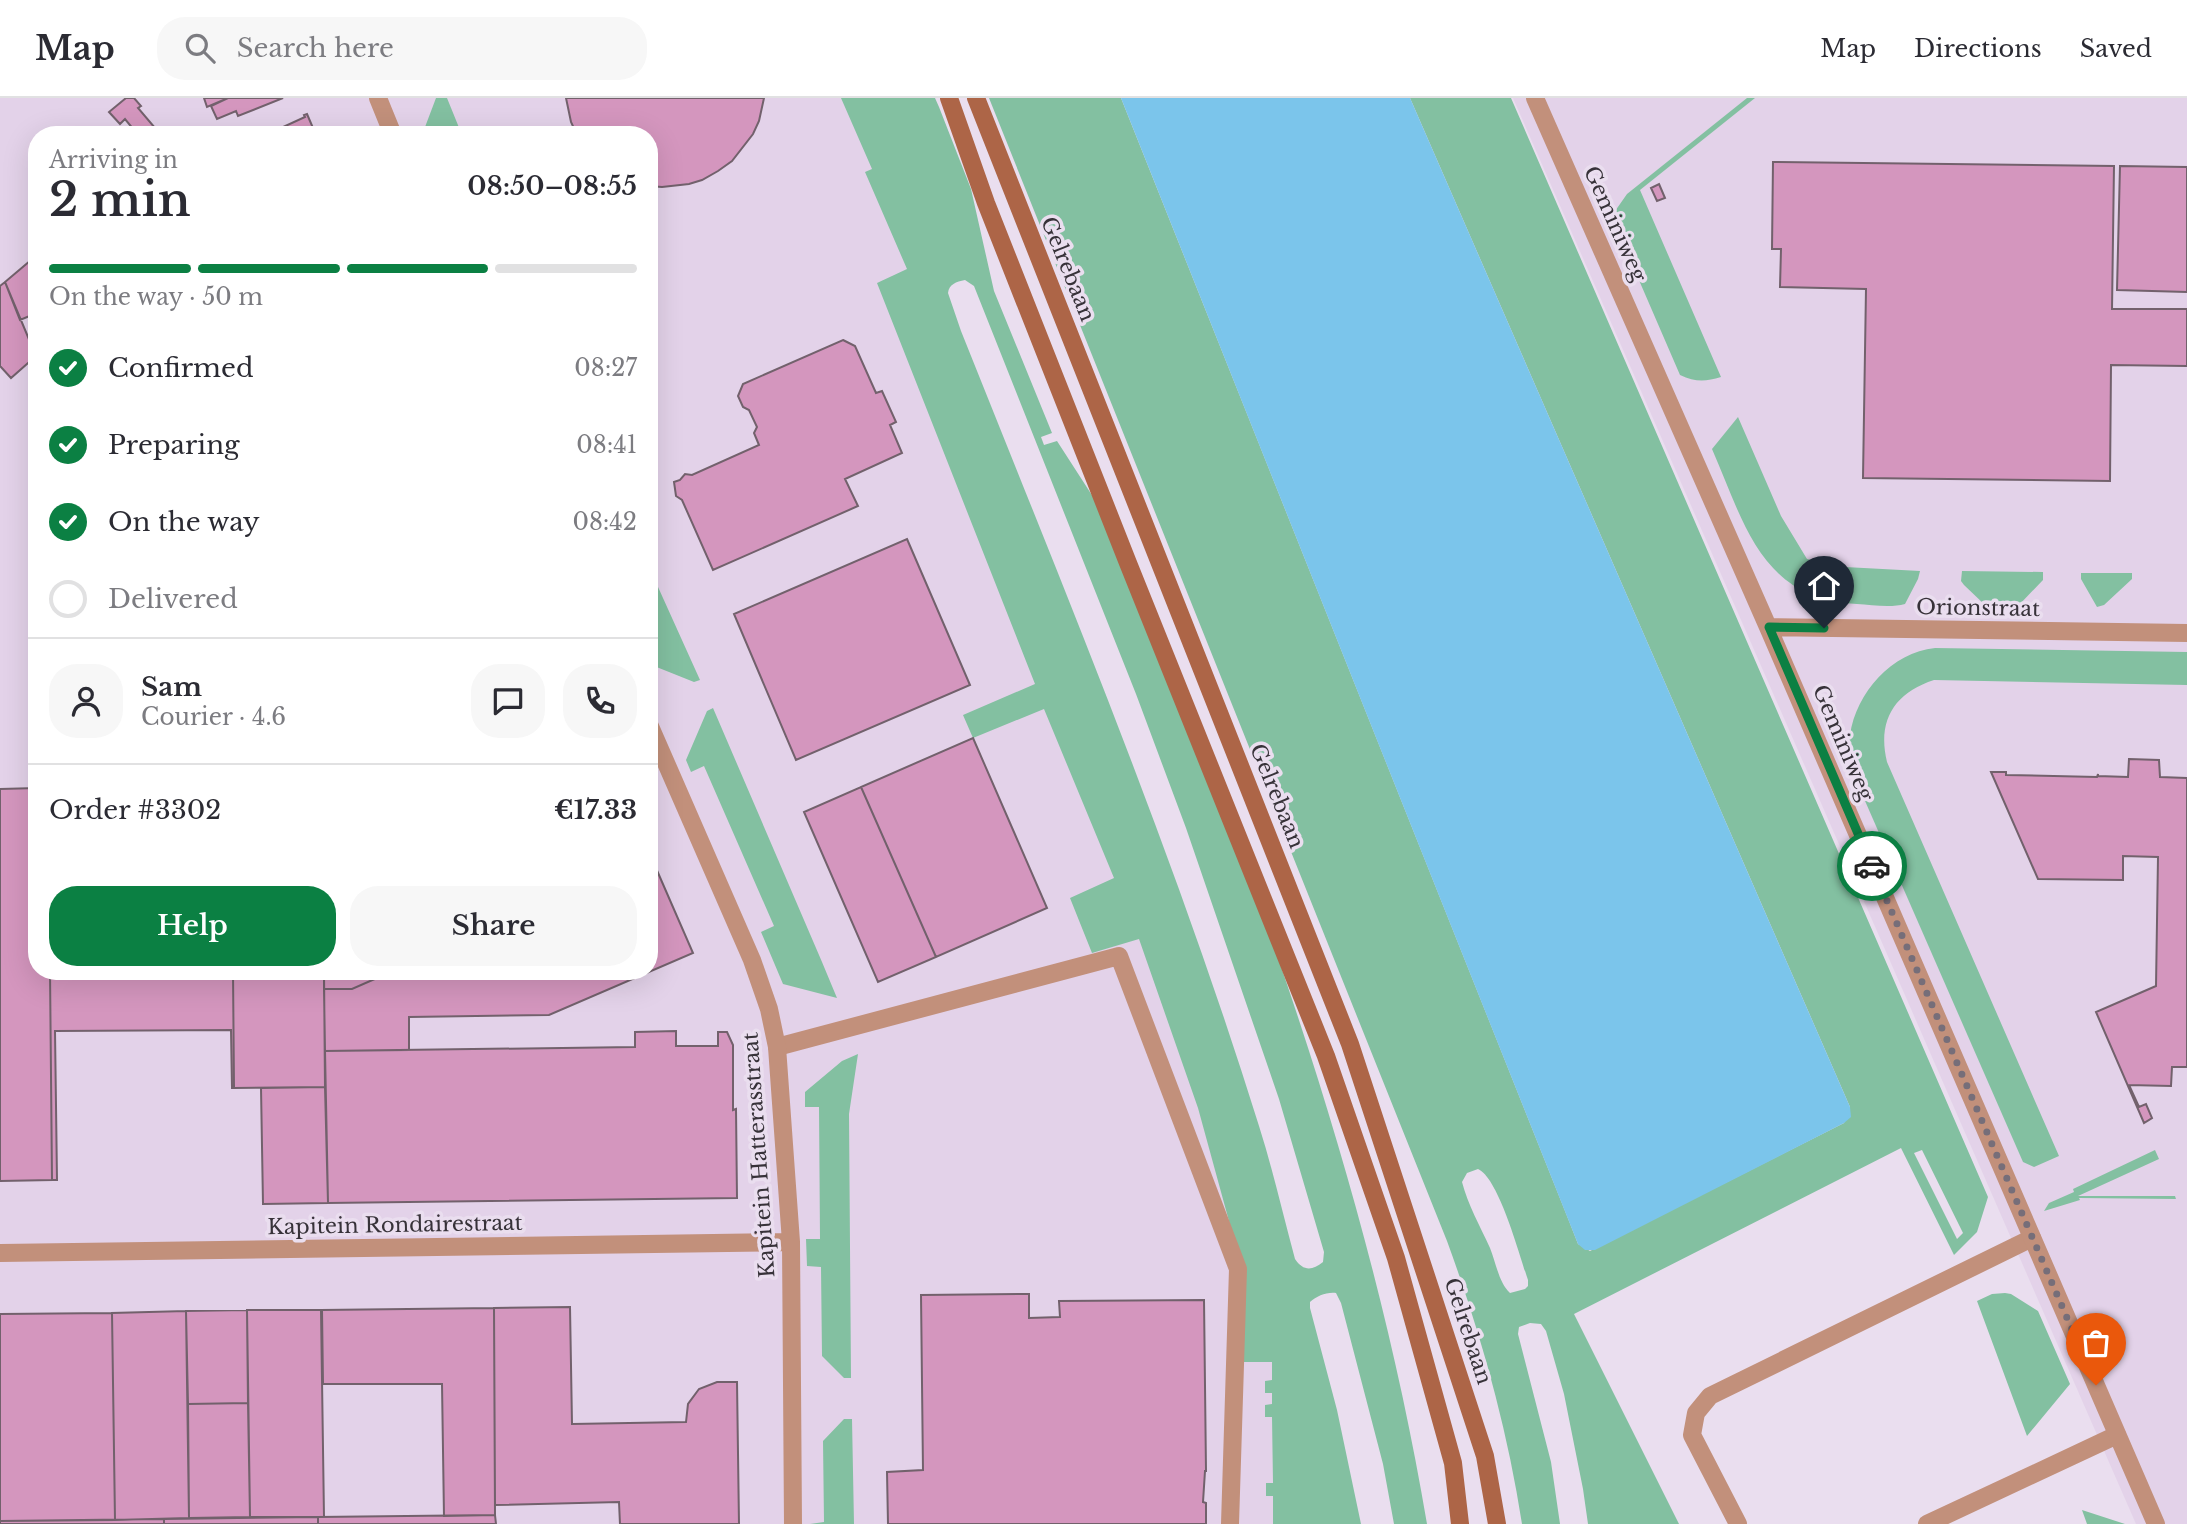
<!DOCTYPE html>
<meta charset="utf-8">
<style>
body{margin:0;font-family:"Libre Baskerville",serif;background:#f7f7f7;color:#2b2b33;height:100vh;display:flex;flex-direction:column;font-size:26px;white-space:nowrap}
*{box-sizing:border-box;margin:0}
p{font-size:23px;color:#7c7c81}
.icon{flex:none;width:38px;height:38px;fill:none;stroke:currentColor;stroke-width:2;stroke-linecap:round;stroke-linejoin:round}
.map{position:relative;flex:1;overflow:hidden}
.side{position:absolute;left:28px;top:28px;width:630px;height:854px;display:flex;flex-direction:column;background:#fff;border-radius:28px;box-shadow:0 7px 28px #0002}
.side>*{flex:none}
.pin{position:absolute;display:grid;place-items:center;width:60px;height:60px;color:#fff;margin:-72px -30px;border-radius:50% 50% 50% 0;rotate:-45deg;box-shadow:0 0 7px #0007}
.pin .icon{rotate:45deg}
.courier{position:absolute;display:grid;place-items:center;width:70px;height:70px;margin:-35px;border:5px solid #0b8043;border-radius:50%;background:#fff;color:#222;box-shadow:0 2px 9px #0007}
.summary em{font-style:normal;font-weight:600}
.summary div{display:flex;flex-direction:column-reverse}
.summary{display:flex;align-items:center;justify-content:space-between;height:119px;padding:0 21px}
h1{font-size:46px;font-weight:600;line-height:52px}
.bar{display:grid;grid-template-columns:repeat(4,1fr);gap:10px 7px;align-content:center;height:84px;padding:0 21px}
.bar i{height:9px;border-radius:5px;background:#e1e1e2}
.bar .current{background:#0b8043}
.bar p{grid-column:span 4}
.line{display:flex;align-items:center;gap:18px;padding:0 21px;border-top:2px solid #e1e1e2}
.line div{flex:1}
.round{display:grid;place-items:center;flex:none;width:74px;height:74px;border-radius:28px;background:#f7f7f7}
ol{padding:0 21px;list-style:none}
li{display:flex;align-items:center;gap:21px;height:77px}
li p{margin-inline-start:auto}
li .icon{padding:7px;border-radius:50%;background:#0b8043;color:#fff;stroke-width:4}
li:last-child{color:#7c7c81}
li i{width:38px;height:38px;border:4px solid #e1e1e2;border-radius:50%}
.cta{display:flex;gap:14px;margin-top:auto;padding:14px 21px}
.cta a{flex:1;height:80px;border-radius:28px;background:#0b8043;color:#fff;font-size:28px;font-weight:600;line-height:80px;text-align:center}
.cta a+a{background:#f7f7f7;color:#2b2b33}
header{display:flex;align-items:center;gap:42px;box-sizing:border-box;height:98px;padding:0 35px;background:#fff;border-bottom:2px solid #e1e1e2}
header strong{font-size:33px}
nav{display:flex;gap:38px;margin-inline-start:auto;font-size:24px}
.search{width:490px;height:63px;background:#f7f7f7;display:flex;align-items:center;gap:18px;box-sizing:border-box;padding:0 24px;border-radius:28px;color:#7c7c81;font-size:26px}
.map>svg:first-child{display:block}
.built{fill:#e3d2e9;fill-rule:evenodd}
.green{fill:#83c0a1;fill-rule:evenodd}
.water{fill:#7bc5eb}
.building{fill:#d496be;stroke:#72616c;stroke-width:2}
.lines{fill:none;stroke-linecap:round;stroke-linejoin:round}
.lane{stroke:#c2907b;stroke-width:18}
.street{stroke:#c2907b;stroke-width:18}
.secondary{stroke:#ad6547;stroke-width:18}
.done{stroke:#766e79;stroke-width:7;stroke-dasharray:0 12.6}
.route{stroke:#0b8043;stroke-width:9}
.labels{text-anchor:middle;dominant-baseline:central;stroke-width:7;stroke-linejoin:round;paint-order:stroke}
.street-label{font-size:21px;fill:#373239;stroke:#eadeef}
</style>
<header>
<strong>Map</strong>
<div class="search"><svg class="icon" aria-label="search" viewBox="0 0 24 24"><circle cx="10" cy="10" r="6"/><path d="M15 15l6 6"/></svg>Search here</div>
<nav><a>Map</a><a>Directions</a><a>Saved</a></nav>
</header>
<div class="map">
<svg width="2187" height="1426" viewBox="0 0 2187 1426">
<rect width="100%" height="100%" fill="#eadeef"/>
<path class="built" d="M0,0H850L1148,841L1276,1257L1280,1426H0ZM37,37H649V873H37Z
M1513,0H2187V1426H2136Z"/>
<path class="green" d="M436,0H447L462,37H422Z
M841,0H935L939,9L971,91L994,193L1052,335L1041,339L1044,347L1057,343L1097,405L1275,851C1340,1039 1394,1230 1427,1426H1394L1383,1366L1341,1205L1336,1195C1326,1194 1317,1198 1310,1204V1210L1337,1312L1361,1426H1273V1398H1266V1385H1273L1272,1319H1265V1307L1272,1306V1295H1265V1283L1272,1282V1264H1237L1235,1145L1198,1010L1139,841L1092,855L1070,800L1114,780L1044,611L973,640L963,617L1035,586L877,185L907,171L865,74L872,71ZM965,182L974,188L1136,596L1186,730L1279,1001L1324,1154L1323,1164C1312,1173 1303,1173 1295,1161C1283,1117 1273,1072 1259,1028C1175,758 1066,496 961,233L948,195C949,186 956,184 965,182Z
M989,0H1121L1569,1123L1578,1146L1590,1153L1844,1025L1850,1009L1410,0H1511L1988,1099L1977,1134L1954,1157L1901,1050L1574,1216L1679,1426H1588L1583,1391L1564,1296L1546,1233L1541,1226L1530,1225L1519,1229L1518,1236L1551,1364L1560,1426H1522C1507,1329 1481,1236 1447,1143ZM1922,1052L1963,1135L1957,1141L1914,1055ZM1478,1071C1499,1080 1520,1159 1528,1182V1188L1525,1191L1510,1195C1499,1185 1496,1165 1490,1150C1480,1128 1468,1107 1462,1084L1467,1075Z
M1747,0H1755L1640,92L1721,279C1705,284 1695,284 1680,277L1613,122V116L1627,96Z
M1738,319L1781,418L1807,461L1845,469L1920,473L1918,481L1905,506C1891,510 1872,507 1857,506C1761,502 1744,424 1712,351Z
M649,469L700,582L694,584L649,566V548L652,547L649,541Z
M1962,473L2043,474V482L2018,508H1986L1964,487L1961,483Z
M2081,475H2132V481L2104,507L2097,509L2081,481Z
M1935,550L2187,554V587L1934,582C1894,595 1877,623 1887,664L2059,1058L2034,1069L2023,1064L1855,680C1850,666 1847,652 1850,637C1856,595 1892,554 1935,550Z
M713,610L822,864L837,900L783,886L761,834L774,828L704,668L691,674L686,662L707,613Z
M858,956L849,1016L851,1280H844L822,1258L821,1169L807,1168L806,1141H820L819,1009H805V994L842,963Z
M2155,1052L2159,1061L2078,1098H2175L2176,1101L2079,1100L2080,1102L2044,1113L2049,1105L2074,1094L2073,1091Z
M2005,1195L2011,1196L2038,1213L2070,1286L2027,1338L1977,1203L1992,1196Z
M844,1321H852L854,1426H810L824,1424L823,1343Z
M2082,1412L2125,1426H2087Z"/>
<path class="water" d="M1121,0H1410L1850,1009L1851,1019L1844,1025L1595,1152H1585L1578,1146Z"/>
<path class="building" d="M126,0H134L141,8L138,10L161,37H138L125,21L120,26L109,14Z
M204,0H228L207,9Z
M228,0H283L238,18L236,13L217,21L211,8Z
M566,0H764L759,23L753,36L732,63L718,73L702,82L689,86L662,89L649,88V37H577L571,24Z
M307,16L316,37H271L270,35L305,19L304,17Z
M1773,64L2114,68L2112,211H2187V268L2111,267L2110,383L1863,380L1866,191L1780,189L1781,151H1772Z
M2120,68L2187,69V194L2117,192Z
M1659,86L1665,100L1657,103L1651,90Z
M37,157V215L20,222L5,184Z
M5,184L36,258L11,280L0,268V188Z
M843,242L855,248L876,295L882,293L896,324L890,327L902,355L845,381L858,408L713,472L682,402L676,398L674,384L680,382L685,376L692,377L759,347L754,335L757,329L749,312L743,309L738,298L743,286Z
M907,441L970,587L796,662L734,516Z
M973,640L1047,810L936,859L861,689Z
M2129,661L2159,662L2160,679L2187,680V969H2172L2171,988L2129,987L2139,1009L2146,1006L2152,1020L2144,1025L2096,914L2156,888L2158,759L2123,758V782L2038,781L1991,674H2006V677L2097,679L2098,676V678L2128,679Z
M861,689L936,859L878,884L804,714Z
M37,690V873H50L52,1082L0,1083V691Z
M652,761L693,855L549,917L409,919V952L325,953L324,891H352L393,873H649V762Z
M50,873H233L234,990H232L231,932L55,933L57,1082H52Z
M233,873H324L325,989L234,990Z
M324,873H393L352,891H324Z
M676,933V948H718V934H727L733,947V1012L736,1011L737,1100L328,1105L325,953L635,949V934Z
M325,989L328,1105L263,1106L261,990Z
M1029,1196V1220L1060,1219L1059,1203L1204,1202L1206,1373H1205L1203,1404L1206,1405V1426H888L887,1374L923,1372L921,1197Z
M570,1209L572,1326L686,1324L688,1306L699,1291L717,1284H737L739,1426H620L619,1404L495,1407L494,1210Z
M494,1210L495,1417L444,1418L442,1286H323L322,1212Z
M247,1212L248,1305L188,1306L186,1213Z
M247,1212H321L324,1419H250Z
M186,1213L189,1420L115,1422L112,1215Z
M112,1215L115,1422L0,1423V1216Z
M248,1305L250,1419L189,1420L188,1306Z
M495,1417L496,1426H318V1419Z
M318,1419V1426H164V1421Z
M164,1421V1426H0V1423Z"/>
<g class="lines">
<path class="lane" d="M777,949L1119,858L1238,1171L1230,1426
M1738,1426L1692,1337L1696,1315L1710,1298L2032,1140
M1927,1426L2117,1337"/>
<path class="street" d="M378,0L393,37
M1535,0L1768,529L2156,1426
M1768,529L2187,535
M649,626L752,862L769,911L777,949L791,1144L793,1426
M0,1155L791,1144"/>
<path class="secondary" d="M949,0L986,105L1128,465L1326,958L1396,1160L1453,1365L1460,1426
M976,0L1350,946L1485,1358L1497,1426"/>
</g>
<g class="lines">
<path class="done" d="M1872,768L2096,1287"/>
<path class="route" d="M1824,530L1769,529L1872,768"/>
</g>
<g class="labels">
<g class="street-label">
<text transform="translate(1615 126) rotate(66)">Geminiweg</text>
<text transform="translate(1068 171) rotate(68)">Gelrebaan</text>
<text transform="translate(1978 510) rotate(1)">Orionstraat</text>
<text transform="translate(1843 645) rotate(67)">Geminiweg</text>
<text transform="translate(1277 698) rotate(68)">Gelrebaan</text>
<text transform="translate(759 1057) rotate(-94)">Kapitein Hatterasstraat</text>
<text transform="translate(395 1127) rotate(-1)">Kapitein Rondairestraat</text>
<text transform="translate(1468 1233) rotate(72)">Gelrebaan</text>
</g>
</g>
</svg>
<div class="pin" style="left:2096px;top:1287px;background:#ea580c"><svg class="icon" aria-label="bag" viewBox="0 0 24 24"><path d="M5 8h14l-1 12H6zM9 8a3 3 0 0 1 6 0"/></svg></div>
<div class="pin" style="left:1824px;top:530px;background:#1f2937"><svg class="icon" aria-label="home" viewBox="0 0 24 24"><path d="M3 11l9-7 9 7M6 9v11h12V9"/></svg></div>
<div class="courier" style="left:1872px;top:768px"><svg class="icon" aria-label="car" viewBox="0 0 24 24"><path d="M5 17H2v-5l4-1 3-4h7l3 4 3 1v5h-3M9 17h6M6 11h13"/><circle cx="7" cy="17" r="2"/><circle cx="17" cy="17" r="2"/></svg></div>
<section class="side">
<div class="summary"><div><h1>2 min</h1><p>Arriving in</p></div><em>08:50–08:55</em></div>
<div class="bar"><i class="current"></i><i class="current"></i><i class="current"></i><i></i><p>On the way · 50 m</p></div>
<ol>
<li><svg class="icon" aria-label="check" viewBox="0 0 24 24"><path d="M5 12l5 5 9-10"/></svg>Confirmed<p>08:27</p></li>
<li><svg class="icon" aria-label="check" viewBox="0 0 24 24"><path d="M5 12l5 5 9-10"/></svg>Preparing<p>08:41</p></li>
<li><svg class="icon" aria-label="check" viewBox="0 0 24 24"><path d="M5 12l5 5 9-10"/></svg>On the way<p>08:42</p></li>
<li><i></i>Delivered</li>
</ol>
<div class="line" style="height:126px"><a class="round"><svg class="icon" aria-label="person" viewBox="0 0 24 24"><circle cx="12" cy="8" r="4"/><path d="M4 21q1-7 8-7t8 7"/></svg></a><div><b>Sam</b><p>Courier · 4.6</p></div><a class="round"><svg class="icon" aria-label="chat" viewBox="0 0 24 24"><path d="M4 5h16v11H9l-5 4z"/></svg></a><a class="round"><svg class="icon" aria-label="phone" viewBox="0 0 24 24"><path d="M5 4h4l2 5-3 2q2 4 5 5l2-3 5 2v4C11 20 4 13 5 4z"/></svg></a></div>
<div class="line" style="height:91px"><div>Order #3302</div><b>€17.33</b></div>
<div class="cta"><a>Help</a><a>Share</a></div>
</section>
</div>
